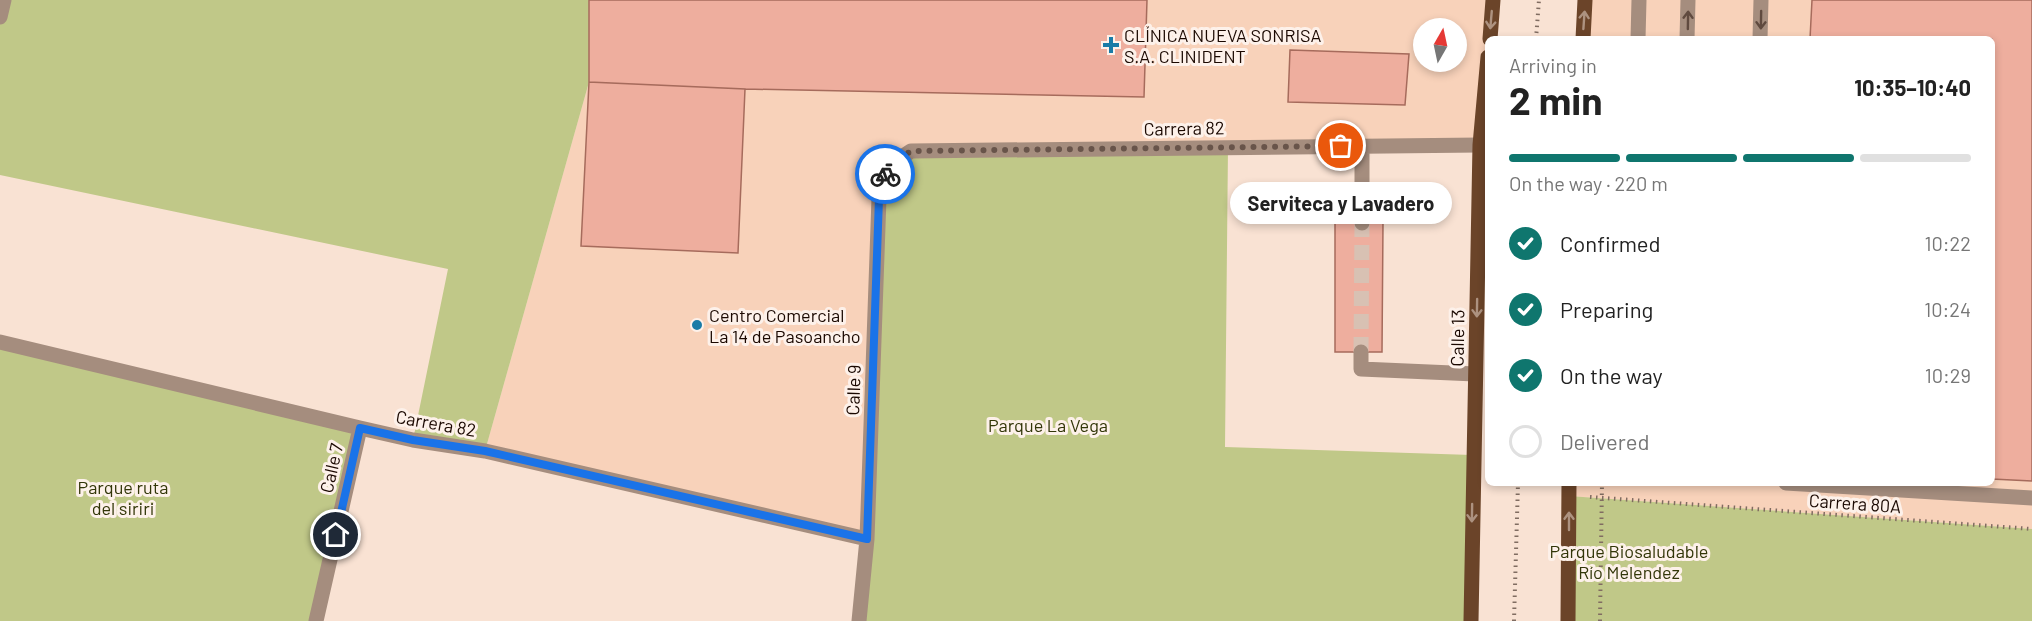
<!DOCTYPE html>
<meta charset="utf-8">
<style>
body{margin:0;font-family:Barlow,sans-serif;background:#f6f6f6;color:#222;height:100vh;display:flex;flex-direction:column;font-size:22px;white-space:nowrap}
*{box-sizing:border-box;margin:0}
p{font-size:20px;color:#767676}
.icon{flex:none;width:33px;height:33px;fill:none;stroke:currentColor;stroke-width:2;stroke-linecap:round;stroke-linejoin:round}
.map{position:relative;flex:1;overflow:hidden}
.details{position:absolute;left:1485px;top:36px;width:510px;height:450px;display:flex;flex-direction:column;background:#fff;border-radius:9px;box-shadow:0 3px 9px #0003}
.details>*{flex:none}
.needle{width:39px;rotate:9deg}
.fabs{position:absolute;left:1413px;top:18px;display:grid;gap:12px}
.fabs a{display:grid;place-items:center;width:54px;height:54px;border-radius:50%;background:#fff;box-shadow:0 3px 9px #0003;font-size:30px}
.pin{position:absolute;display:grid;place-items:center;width:51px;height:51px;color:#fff;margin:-26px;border:3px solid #fff;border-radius:50%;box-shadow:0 2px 6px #0007}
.courier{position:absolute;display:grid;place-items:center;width:60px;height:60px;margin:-30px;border:4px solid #1a73e8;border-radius:50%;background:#fff;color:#222;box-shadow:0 2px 8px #0007}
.bubble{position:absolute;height:42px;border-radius:21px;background:#fff;box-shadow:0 3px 9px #0003;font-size:20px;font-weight:700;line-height:42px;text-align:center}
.headline em{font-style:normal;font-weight:700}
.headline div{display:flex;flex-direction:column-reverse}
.headline{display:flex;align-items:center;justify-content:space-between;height:102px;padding:0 24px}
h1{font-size:39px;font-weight:700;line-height:45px}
.bar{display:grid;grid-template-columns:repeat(4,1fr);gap:9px 6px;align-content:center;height:72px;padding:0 24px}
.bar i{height:8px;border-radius:4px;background:#e0e0e0}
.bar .on{background:#0f766e}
.bar p{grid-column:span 4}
ol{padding:0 24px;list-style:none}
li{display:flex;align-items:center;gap:18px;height:66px}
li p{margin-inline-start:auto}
li .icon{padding:6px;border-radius:50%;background:#0f766e;color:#fff;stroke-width:4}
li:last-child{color:#767676}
li i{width:33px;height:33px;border:3px solid #e0e0e0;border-radius:50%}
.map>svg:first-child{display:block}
.built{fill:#f8d2ba;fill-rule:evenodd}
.green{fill:#c0c888}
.building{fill:#eeae9e;stroke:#a66b5c;stroke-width:1.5}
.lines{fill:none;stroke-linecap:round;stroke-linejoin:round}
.minor-tunnel{stroke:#d8c1b3;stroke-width:15;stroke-dasharray:15 8;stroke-linecap:butt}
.path{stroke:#806c61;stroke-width:4;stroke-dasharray:1.5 4.5;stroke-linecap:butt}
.minor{stroke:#a58d7e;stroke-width:15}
.major{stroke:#6b4429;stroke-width:15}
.oneway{stroke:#ad9280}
.oneway2{stroke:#604a3f}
.done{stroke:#68544a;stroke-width:6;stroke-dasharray:0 10.8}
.route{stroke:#1a73e8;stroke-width:8}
.poi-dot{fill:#197ba7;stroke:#fdf1ea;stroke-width:2}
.labels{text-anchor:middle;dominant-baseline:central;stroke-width:6;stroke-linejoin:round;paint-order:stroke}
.poi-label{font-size:18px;fill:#1a0800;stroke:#fdf1ea;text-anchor:start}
.street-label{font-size:18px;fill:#1a0800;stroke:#fdf1ea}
.park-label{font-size:18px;fill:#323608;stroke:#fdf1ea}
</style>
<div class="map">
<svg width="2032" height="621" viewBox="0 0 2032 621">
<rect width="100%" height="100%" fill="#f9e2d3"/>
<path class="built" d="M589,0H1493L1480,145L911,151L867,539L485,451L589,82ZM1424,28H1456V62H1424Z
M1585,0H2032V529L1569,496V483H1992V39H1583Z"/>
<path class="green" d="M4,0H589V82L485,451L413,440L448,269L0,175V17Z
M1228,147L1225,447L1472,455L1471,621H859L882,179L911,151Z
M0,342L360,428L316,621H0Z
M1569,496L2032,529V621H1568Z"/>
<path class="building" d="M589,0H1147L1144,97L745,89L589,82Z
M1812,0H2032V481L1992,479V39H1810Z
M1290,50L1409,54L1405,105L1288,102Z
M589,82L745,89L738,253L581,246Z
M1335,223H1383L1382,352H1335Z"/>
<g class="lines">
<path class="minor-tunnel" d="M1361,352L1362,223"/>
<path class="path" d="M1536,39L1539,0
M1590,497L2032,529
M1514,621L1518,483
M1600,621L1602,483"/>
<path class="minor" d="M0,17L4,0
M1638,39L1639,0
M1687,39L1688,0
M1760,39L1761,0
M1362,223V146
M0,342L360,428L413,440L485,451L867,539
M1361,352V369L1475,374
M1786,483L2032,498
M316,621L360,428
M859,621L867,539L879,198C883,174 890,164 911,151L1480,145"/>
<path class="major" d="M1490,39L1493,0
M1583,39L1585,0
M1471,621L1480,145L1488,57
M1568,621L1569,483"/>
</g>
<defs><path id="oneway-shaft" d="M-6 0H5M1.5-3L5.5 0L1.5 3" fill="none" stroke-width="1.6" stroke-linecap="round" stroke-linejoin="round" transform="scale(1.5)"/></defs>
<g class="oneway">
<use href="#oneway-shaft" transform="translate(1491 20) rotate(95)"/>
<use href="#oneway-shaft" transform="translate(1584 20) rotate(-86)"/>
<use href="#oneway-shaft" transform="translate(1477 308) rotate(91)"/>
<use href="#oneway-shaft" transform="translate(1472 513) rotate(91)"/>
<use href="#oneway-shaft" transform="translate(1569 521) rotate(-90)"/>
</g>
<g class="oneway2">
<use href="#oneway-shaft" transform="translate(1688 20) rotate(-89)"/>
<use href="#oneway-shaft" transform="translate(1761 20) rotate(91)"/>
</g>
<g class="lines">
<path class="done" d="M885,174L892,163L911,151L1341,146"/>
<path class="route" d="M336,535L360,428L413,440L485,451L867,539L879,198L885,174"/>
</g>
<g class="poi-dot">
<path d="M1108 36h6v6h6v6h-6v6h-6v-6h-6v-6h6z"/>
<circle cx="697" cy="325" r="6"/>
</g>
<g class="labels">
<g class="poi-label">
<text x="1124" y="35">CLÍNICA NUEVA SONRISA<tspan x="1124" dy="21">S.A. CLINIDENT</tspan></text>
<text x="709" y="315">Centro Comercial<tspan x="709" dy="21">La 14 de Pasoancho</tspan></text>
</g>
<g class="street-label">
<text transform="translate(1184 128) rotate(-1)">Carrera 82</text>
<text transform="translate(1457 338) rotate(-89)">Calle 13</text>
<text transform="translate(853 390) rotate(-88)">Calle 9</text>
<text transform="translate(436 423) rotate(10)">Carrera 82</text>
<text transform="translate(331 468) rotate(-77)">Calle 7</text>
<text transform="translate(1855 503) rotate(4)">Carrera 80A</text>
</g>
<g class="park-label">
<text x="1048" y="425">Parque La Vega</text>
<text x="123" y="487">Parque ruta<tspan x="123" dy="21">del siriri</tspan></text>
<text x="1629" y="551">Parque Biosaludable<tspan x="1629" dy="21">Río Melendez</tspan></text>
</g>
</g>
</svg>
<div class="fabs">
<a><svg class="needle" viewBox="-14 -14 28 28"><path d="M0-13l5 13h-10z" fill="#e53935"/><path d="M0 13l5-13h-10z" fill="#767676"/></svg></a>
</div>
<div class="pin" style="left:1341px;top:146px;background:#ea580c"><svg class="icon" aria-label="bag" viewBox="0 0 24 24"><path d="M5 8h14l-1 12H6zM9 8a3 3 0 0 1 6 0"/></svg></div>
<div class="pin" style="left:336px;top:535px;background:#1f2937"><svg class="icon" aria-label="home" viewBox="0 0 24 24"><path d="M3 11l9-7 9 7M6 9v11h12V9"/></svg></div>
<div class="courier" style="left:885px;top:174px"><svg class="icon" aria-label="bike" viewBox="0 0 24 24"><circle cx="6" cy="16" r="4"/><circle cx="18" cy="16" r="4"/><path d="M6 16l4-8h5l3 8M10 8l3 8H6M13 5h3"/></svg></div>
<div class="bubble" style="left:1230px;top:182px;width:222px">Serviteca y Lavadero</div>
<section class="details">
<div class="headline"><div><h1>2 min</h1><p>Arriving in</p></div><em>10:35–10:40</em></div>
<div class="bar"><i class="on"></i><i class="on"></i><i class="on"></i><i></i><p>On the way · 220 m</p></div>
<ol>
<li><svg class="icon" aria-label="check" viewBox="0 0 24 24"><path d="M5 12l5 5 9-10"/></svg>Confirmed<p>10:22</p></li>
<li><svg class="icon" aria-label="check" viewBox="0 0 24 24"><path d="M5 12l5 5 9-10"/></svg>Preparing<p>10:24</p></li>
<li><svg class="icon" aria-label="check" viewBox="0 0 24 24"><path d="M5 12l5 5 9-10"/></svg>On the way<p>10:29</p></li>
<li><i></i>Delivered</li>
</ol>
</section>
</div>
